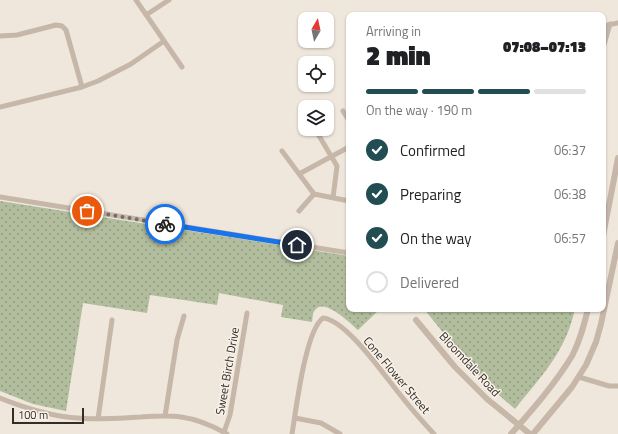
<!DOCTYPE html>
<meta charset="utf-8">
<style>
body{margin:0;font-family:"Titillium Web",sans-serif;background:#f2f2f2;color:#202124;height:100vh;display:flex;flex-direction:column;font-size:15px;white-space:nowrap}
*{box-sizing:border-box;margin:0}
p{font-size:13px;color:#757577}
.icon{flex:none;width:22px;height:22px;fill:none;stroke:currentColor;stroke-width:2;stroke-linecap:round;stroke-linejoin:round}
.map{position:relative;flex:1;overflow:hidden}
.sheet{position:absolute;left:346px;top:12px;width:260px;height:300px;display:flex;flex-direction:column;background:#fff;border-radius:8px;box-shadow:0 1px 3px #0004}
.sheet>*{flex:none}
.needle{width:26px;rotate:9deg}
.fabs{position:absolute;left:298px;top:12px;display:grid;gap:8px}
.fabs a{display:grid;place-items:center;width:36px;height:36px;border-radius:8px;background:#fff;box-shadow:0 1px 3px #0004;font-size:20px}
.scale{position:absolute;left:12px;bottom:10px;width:72px;box-sizing:border-box;padding-left:4px;border:2px solid #342c28;border-top:0;font-size:11px;line-height:14px;white-space:nowrap;color:#342c28;-webkit-text-stroke:3px #f8f1e8;paint-order:stroke}
.pin{position:absolute;display:grid;place-items:center;width:34px;height:34px;color:#fff;margin:-17px;border:2px solid #fff;border-radius:50%;box-shadow:0 1px 4px #0007}
.courier{position:absolute;display:grid;place-items:center;width:40px;height:40px;margin:-20px;border:3px solid #1a73e8;border-radius:50%;background:#fff;color:#222;box-shadow:0 1px 5px #0007}
.headline em{font-style:normal;font-weight:800}
.headline div{display:flex;flex-direction:column-reverse}
.headline{display:flex;align-items:center;justify-content:space-between;height:68px;padding:0 20px}
h1{font-size:26px;font-weight:800;line-height:30px}
.bar{display:grid;grid-template-columns:repeat(4,1fr);gap:6px 4px;align-content:center;height:48px;padding:0 20px}
.bar i{height:5px;border-radius:3px;background:#e0e0e0}
.bar .active{background:#224d52}
.bar p{grid-column:span 4}
ol{padding:0 20px;list-style:none}
li{display:flex;align-items:center;gap:12px;height:44px}
li p{margin-inline-start:auto}
li .icon{padding:4px;border-radius:50%;background:#224d52;color:#fff;stroke-width:4}
li:last-child{color:#757577}
li i{width:22px;height:22px;border:2px solid #e0e0e0;border-radius:50%}
.map>svg:first-child{display:block}
.grass{fill:url(#grass-dots)}
.lines{fill:none;stroke-linecap:round;stroke-linejoin:round}
.minor{stroke:#c6b7a9;stroke-width:5}
.tertiary{stroke:#c6b7a9;stroke-width:6}
.done{stroke:#756d67;stroke-width:4;stroke-dasharray:0 7.2}
.route{stroke:#1a73e8;stroke-width:5}
.labels{text-anchor:middle;dominant-baseline:central;stroke-width:3;stroke-linejoin:round;paint-order:stroke}
.street-label{font-size:12px;fill:#342c28;stroke:#f8f1e8}
</style>
<div class="map">
<svg width="618" height="434" viewBox="0 0 618 434">
<defs>
<pattern id="grass-dots" width="8" height="8" patternUnits="userSpaceOnUse"><rect width="8" height="8" fill="#b1bd9d"/><path d="M2 2h.1M6 6h.1" fill="none" stroke="#919a80" stroke-width="1.8" stroke-linecap="round"/></pattern>
</defs>
<rect width="100%" height="100%" fill="#efe7dc"/>
<path class="grass" d="M0,201L349,256V309H380L358,330C350,323 324,297 315,310C312,313 313,318 312,322L281,317L283,305L219,293L217,305L150,295L147,313L83,303L66,411L33,404L0,391Z
M424,309H575C565,353 542,375 515,409L493,390L471,367Z"/>
<g class="lines">
<path class="minor" d="M136,0L182,67
M146,15L169,0
M603,26L618,23
M0,36L17,35L56,25L62,26L66,30L82,87
M603,48L610,24
M0,107L82,87L98,81L131,64L164,41
M343,111L349,121
M315,129L337,166L333,198
M282,151L314,194L349,201
M299,174L349,147
M0,197L349,253
M299,211L314,194
M579,377L609,386H618
M0,398C25,408 50,416 77,418C98,420 120,418 141,417C154,416 168,415 181,417C196,419 213,426 227,434
M165,416L177,340L184,316
M295,418L321,423L340,434
M98,419L112,320
M224,432L230,415L247,313
M292,434C296,411 305,331 323,318C347,320 386,378 402,397C412,410 423,422 434,434"/>
<path class="tertiary" d="M603,236L618,158
M416,320L455,367L487,399L530,434
M511,434C532,410 555,384 572,356C580,341 584,325 588,309
M533,434L572,387L586,365L596,342L601,324L618,243"/>
</g>
<g class="lines">
<path class="done" d="M87,211L165,224"/>
<path class="route" d="M165,224L297,245"/>
</g>
<g class="labels">
<g class="street-label">
<text transform="translate(470 364) rotate(47)">Bloomdale Road</text>
<text transform="translate(227 371) rotate(-80)">Sweet Birch Drive</text>
<text transform="translate(397 375) rotate(50)">Cone Flower Street</text>
</g>
</g>
</svg>
<div class="fabs">
<a><svg class="needle" viewBox="-14 -14 28 28"><path d="M0-13l5 13h-10z" fill="#e53935"/><path d="M0 13l5-13h-10z" fill="#757577"/></svg></a>
<a><svg class="icon" aria-label="locate" viewBox="0 0 24 24"><circle cx="12" cy="12" r="6"/><path d="M12 2v4M12 18v4M2 12h4M18 12h4"/></svg></a>
<a><svg class="icon" aria-label="layers" viewBox="0 0 24 24"><path d="M12 4l9 5-9 5-9-5zM3 14l9 5 9-5"/></svg></a>
</div>
<div class="scale">100 m</div>
<div class="pin" style="left:87px;top:211px;background:#ea580c"><svg class="icon" aria-label="bag" viewBox="0 0 24 24"><path d="M5 8h14l-1 12H6zM9 8a3 3 0 0 1 6 0"/></svg></div>
<div class="pin" style="left:297px;top:245px;background:#1f2937"><svg class="icon" aria-label="home" viewBox="0 0 24 24"><path d="M3 11l9-7 9 7M6 9v11h12V9"/></svg></div>
<div class="courier" style="left:165px;top:224px"><svg class="icon" aria-label="bike" viewBox="0 0 24 24"><circle cx="6" cy="16" r="4"/><circle cx="18" cy="16" r="4"/><path d="M6 16l4-8h5l3 8M10 8l3 8H6M13 5h3"/></svg></div>
<section class="sheet">
<div class="headline"><div><h1>2 min</h1><p>Arriving in</p></div><em>07:08–07:13</em></div>
<div class="bar"><i class="active"></i><i class="active"></i><i class="active"></i><i></i><p>On the way · 190 m</p></div>
<ol>
<li><svg class="icon" aria-label="check" viewBox="0 0 24 24"><path d="M5 12l5 5 9-10"/></svg>Confirmed<p>06:37</p></li>
<li><svg class="icon" aria-label="check" viewBox="0 0 24 24"><path d="M5 12l5 5 9-10"/></svg>Preparing<p>06:38</p></li>
<li><svg class="icon" aria-label="check" viewBox="0 0 24 24"><path d="M5 12l5 5 9-10"/></svg>On the way<p>06:57</p></li>
<li><i></i>Delivered</li>
</ol>
</section>
</div>
